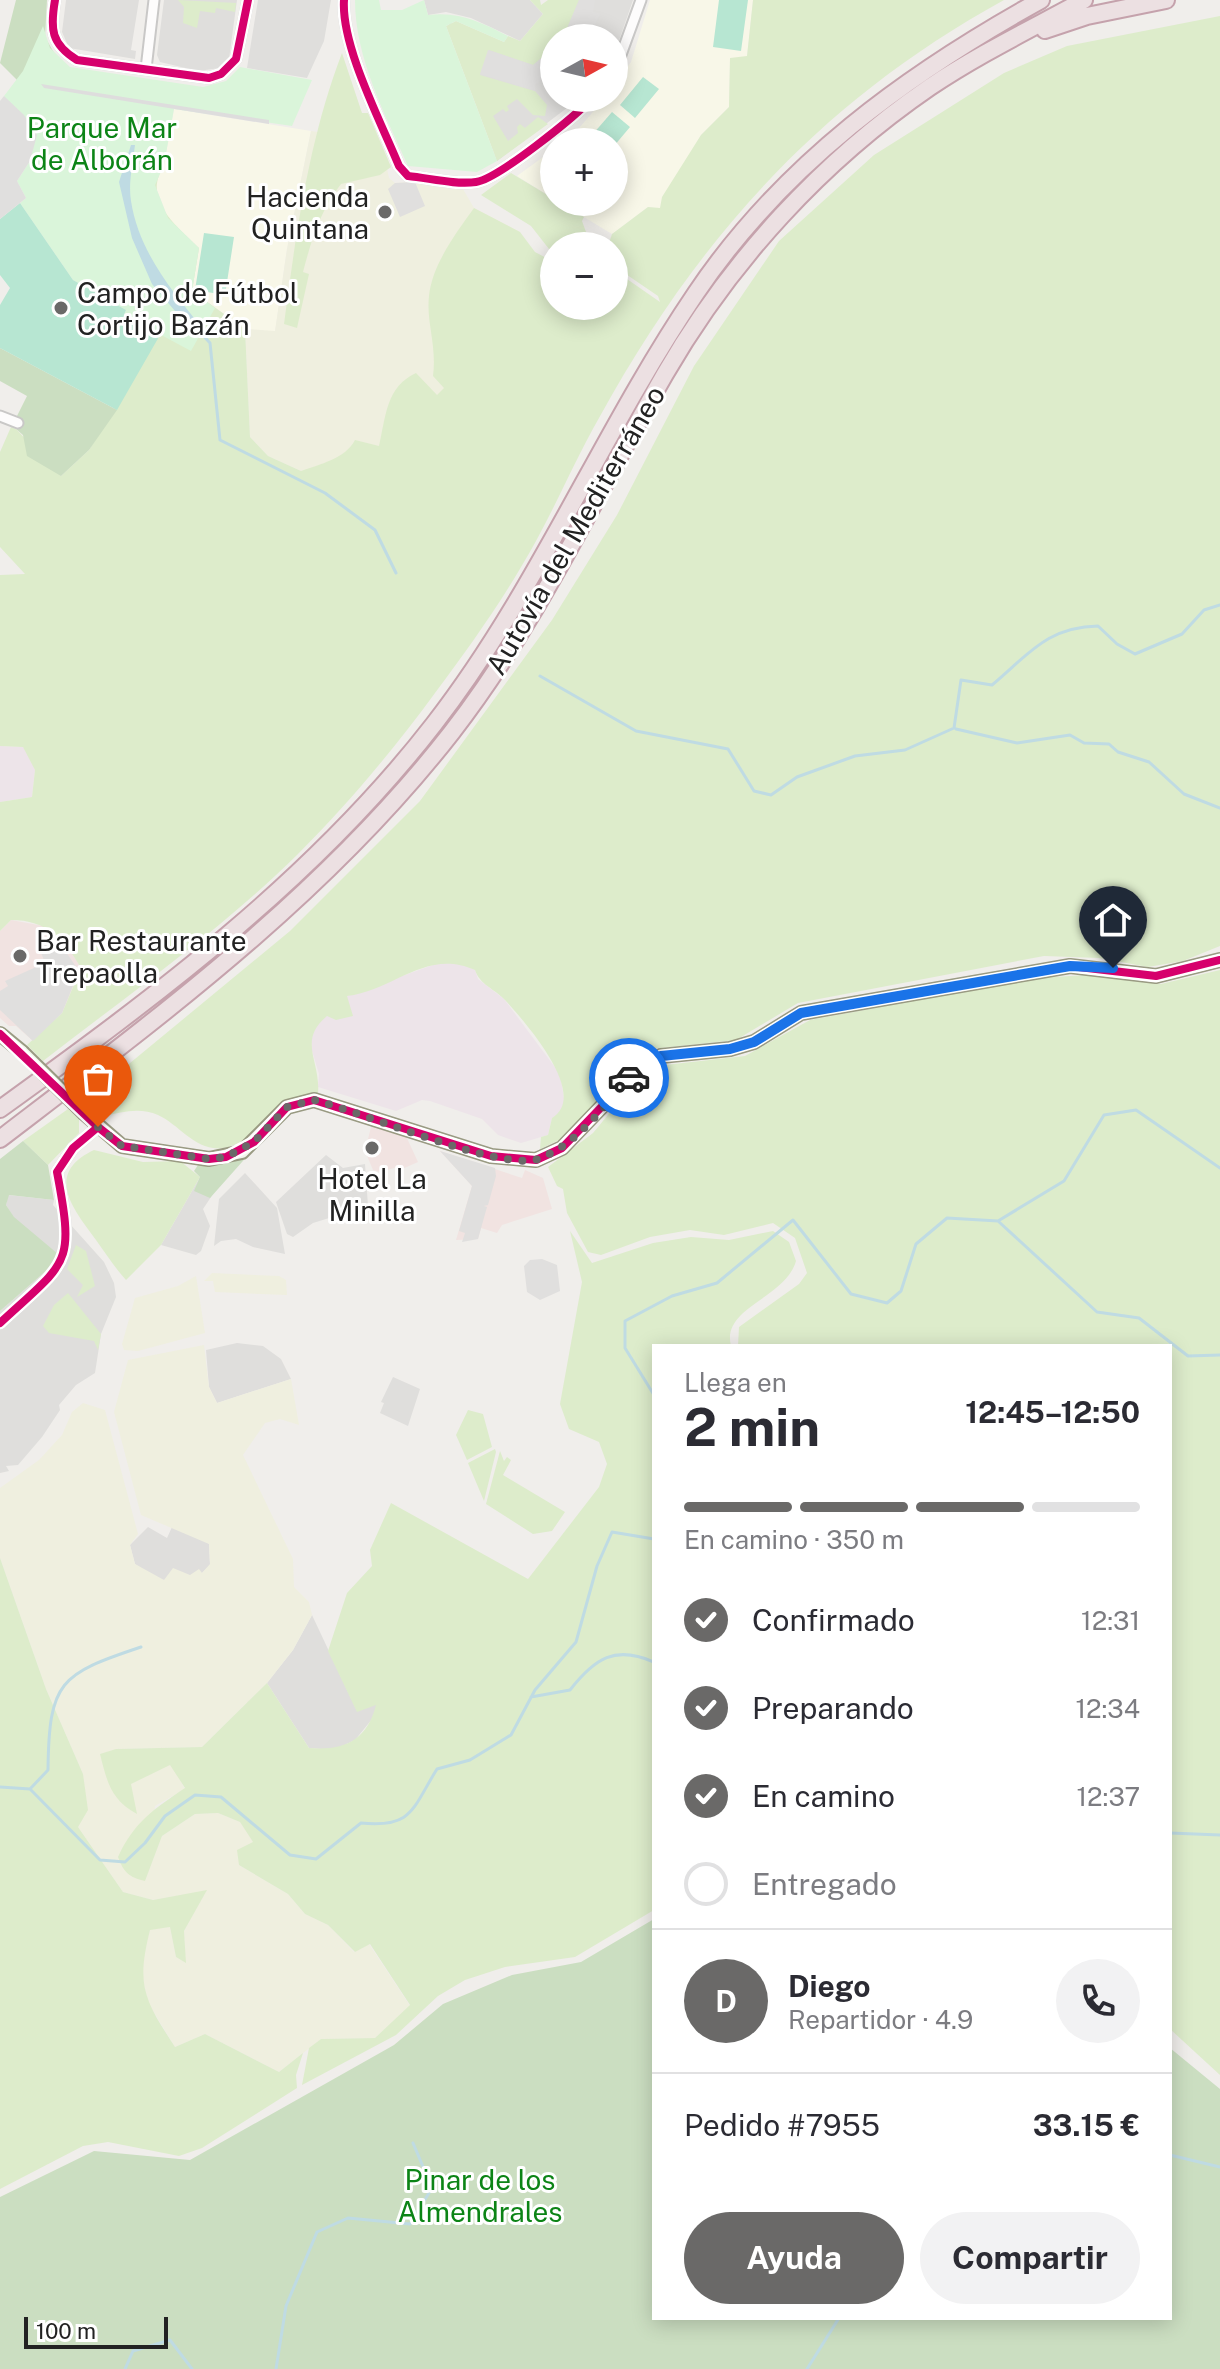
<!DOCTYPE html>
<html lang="es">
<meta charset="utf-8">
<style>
body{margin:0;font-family:"Public Sans",sans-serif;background:#f2f2f3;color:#2b2b33;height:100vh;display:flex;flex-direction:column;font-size:30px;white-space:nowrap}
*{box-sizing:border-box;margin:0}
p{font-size:26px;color:#7c7c81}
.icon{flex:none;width:44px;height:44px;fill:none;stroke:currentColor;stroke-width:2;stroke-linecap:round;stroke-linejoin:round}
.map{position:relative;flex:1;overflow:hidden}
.sheet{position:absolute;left:652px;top:1344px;width:520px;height:976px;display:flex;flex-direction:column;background:#fff;border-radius:0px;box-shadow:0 4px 20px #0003}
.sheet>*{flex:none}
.needle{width:52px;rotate:82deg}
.fabs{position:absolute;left:540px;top:24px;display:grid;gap:16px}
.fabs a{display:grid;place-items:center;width:88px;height:88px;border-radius:50%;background:#fff;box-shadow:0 4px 20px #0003;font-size:40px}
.scale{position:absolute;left:24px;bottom:20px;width:144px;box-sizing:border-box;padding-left:8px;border:4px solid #222;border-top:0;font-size:22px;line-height:28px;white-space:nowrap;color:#222;-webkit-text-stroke:6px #fff;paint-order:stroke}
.pin{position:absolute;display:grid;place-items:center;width:68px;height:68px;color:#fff;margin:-82px -34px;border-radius:50% 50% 50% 0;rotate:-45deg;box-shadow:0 0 8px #0007}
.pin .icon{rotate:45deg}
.courier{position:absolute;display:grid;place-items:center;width:80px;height:80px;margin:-40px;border:6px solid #1a73e8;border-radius:50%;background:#fff;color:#222;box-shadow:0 2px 10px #0007}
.overview em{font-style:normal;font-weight:700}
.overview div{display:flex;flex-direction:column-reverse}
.overview{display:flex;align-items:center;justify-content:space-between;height:136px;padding:0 32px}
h1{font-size:52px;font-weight:700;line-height:60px}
.bar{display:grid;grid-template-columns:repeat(4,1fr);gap:12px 8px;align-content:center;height:96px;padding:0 32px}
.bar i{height:10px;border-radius:6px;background:#e1e1e2}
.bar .on{background:#6a6968}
.bar p{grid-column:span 4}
.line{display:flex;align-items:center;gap:20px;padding:0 32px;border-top:2px solid #e1e1e2}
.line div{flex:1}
.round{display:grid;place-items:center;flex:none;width:84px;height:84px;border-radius:42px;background:#f2f2f3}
ol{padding:0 32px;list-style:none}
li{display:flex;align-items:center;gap:24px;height:88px}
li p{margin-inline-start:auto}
li .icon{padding:8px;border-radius:50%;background:#6a6968;color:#fff;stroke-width:4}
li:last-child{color:#7c7c81}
li i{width:44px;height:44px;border:4px solid #e1e1e2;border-radius:50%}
.primary-button{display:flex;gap:16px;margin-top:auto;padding:16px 32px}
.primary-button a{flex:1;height:92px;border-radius:48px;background:#6a6968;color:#fff;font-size:32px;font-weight:700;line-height:92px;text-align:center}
.primary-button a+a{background:#f2f2f3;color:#2b2b33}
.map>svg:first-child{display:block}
.residential{fill:#dfdedc}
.commercial{fill:#f1e3e1}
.industrial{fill:#ede4e9}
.education{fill:#f8f7e8}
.farmland{fill:#efefdf}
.grass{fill:#ddeccb}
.forest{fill:#cbdec1}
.park{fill:#daf5da}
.pitch{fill:#b7e6d2}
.parking{fill:#e0dfde}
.water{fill:#bfdbe3}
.pier{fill:#dedddd}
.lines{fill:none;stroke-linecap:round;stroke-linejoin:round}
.stream{stroke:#bfdbe3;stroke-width:3}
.street-casing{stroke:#c9c8c7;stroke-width:13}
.secondary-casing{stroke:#999a82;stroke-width:16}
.highway-casing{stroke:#c5a2ac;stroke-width:20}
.street{stroke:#fdfcfc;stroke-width:9}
.secondary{stroke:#f4f4ed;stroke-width:12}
.highway{stroke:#ece0e2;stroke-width:16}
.secondary-bridge-casing{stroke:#999a82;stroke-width:16;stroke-linecap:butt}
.secondary-bridge{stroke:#f4f4ed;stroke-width:12}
.cycleway-casing{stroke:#fff;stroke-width:13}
.cycleway{stroke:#d6006c;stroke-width:8}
.done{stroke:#6a6968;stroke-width:8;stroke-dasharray:0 14.4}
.route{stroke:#1a73e8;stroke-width:10}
.poi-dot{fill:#6a6968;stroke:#fff;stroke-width:3}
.labels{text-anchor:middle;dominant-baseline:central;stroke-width:6;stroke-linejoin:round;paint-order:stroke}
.park-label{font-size:28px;fill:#0c8416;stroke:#fff}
.poi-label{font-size:28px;fill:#222;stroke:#fff;text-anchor:start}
.street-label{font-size:28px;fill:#222;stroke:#fff}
</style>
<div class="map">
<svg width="1220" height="2369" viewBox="0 0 1220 2369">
<rect width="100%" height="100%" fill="#f0eeeb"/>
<path class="residential" d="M66,0H139L131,50L136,51L135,59L69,48L62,32Z
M164,0H237L229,59L220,68L198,71L160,62L157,55Z
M258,0H331L324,41L307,78L247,68Z
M424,0H530L543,14L520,41L471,18L446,12L428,15Z
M568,0H633L614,55V38H554V98H580L497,161L448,22L527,52Z
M326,1155L343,1168L365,1164L368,1206L313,1223L293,1237L287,1234L276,1202Z
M245,1173L277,1208L285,1254L253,1247L236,1239L221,1241L214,1246L219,1199Z
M200,1177L223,1179L203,1209L210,1226L201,1251L196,1255L161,1245Z
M8,1195L54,1200L53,1205L104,1262L114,1283L116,1297L101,1334L95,1373L76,1385L59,1405L60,1410L42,1437L18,1465L6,1466L9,1471L0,1473V1311L47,1270L6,1205Z
M237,1343L263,1346L281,1359L291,1379L217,1403L209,1387L206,1350Z
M393,1377L420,1389L408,1426L380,1413L384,1403L381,1402Z
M148,1527L167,1538L172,1527L199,1537L209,1544L210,1565L202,1573L164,1580L155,1578L135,1564L130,1545Z
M312,1615L357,1711L377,1704L373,1718L355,1740L334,1750L309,1748L267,1683L293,1650Z"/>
<path class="commercial" d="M11,920L44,926L67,944L81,968L62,1013L33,1041L16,1026H9L0,1018V931Z
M372,1123L406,1136L418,1162L402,1169L401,1166L380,1172L373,1170L365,1151Z
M440,1151L522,1178L525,1170L543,1178L552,1209L502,1225L497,1233L481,1228L478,1239L456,1240L472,1186Z"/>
<path class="industrial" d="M0,746L23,747L31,757L35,770L32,797L0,802Z
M456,961L475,970L478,979L504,999L560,1074L565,1104L561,1113L552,1118L548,1135L521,1143L498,1135L482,1119L430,1101L422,1100L396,1111L318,1087L319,1074L310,1044L314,1026L347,996L441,962Z"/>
<path class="education" d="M650,0H753L747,57L730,59L729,107L701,135L660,209L648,207L612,234L559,202H614V142H567L605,98H614V85L631,62Z
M174,109L311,131L287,249L275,332L245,329L192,291L199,248L168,218L155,185L164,164Z
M554,149V199L517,176Z"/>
<path class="farmland" d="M368,113L391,167L387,169L389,178L395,183L411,182L463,189L474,208L520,232L554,311L375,462L301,471L268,456L250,437L245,329L275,331L287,249L311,131L318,132L322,114Z
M212,1273L279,1276L286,1280L287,1295L215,1292L213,1281H204Z
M196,1276L205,1333L138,1351L124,1350L122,1344L135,1298L178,1286Z
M204,1345L209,1387L217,1403L291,1379L299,1425L280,1419L265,1423L243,1455L293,1559L294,1587L309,1602L312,1615L293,1650L267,1683L202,1747L116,1749L136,1813L130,1784L171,1764L185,1789L155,1806L145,1880L162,1836L195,1814L218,1813L240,1822L254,1843L239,1865L288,1894L305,1914L328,1925L354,1952L369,1944L410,2006L375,2038L321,2039L279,2072L205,2034L175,2047L147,2001L141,1967L150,1929L170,1927L176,1957L185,1962L184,1931L206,1891L153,1900L123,1892L78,1827L83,1774L46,1689L0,1558V1488L39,1460L62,1435L72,1412L83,1403L105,1410L138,1534L130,1545L135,1564L164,1580L173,1568L190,1575L199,1569L202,1573L210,1564L209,1544L141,1515L114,1412L128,1360Z"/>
<path class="grass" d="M178,0L236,3L235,12L216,8L215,13L200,11L197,28L183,23L184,7Z
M530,0H540L541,5L548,0H579L563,38H554V48L533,65L489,50L480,75L535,91L547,105L545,116L533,115L517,99L507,106L509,110L506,112L503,109L493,116L508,141L518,133L517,127L520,124L525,128L538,117L548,124L497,161L446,26L456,21L504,42L508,36L520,41L543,14Z
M753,0H1004C822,100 699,236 599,418C576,458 558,501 536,541C507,594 471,645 435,693C394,749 347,805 298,854C221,930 128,995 43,1061L27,1045L62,1013L81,968C64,939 47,920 11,920L0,931V802L32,797L35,770L23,747L0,746V575L25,574L0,547V452L11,427L16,429L61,476L89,450L161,331L136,186L165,220L150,184L164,165C142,200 175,224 199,248L192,291L245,329L250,437L268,456L301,471C320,464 345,459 355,440L379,446C386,416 386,387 416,373L437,395L444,388L433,376C437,345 426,322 429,296C432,265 456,233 474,208L520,232L535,252L554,262V306H614V270L660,302L658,296L614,266V246H608L612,234L648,207L660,208L662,197L701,135L729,107L730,58L747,56Z
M1220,16V946L1183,961L1148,967L1099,958L1044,956L798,1003L736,1040L651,1049L630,1062L579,1123L559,1140L540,1149L541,1137L548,1135L552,1118C590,1095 525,1022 505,1000C495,989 480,985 475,970C426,948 395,990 347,996L353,1016L336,1020L327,1016C297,1041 321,1061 318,1094C271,1099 263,1142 223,1148C196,1152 180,1125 158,1115C140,1107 122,1112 104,1116L84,1101L290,931L420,801L552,620L617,515L694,366L779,241L874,155L1004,73L1067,46Z
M342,53L362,113H368L391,167L380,175L341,184C321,209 311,241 303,272L309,274L297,328L284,324C296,233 309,139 342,53Z
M511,173L584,217L582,221L586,232L580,245L549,249L531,226L481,195Z
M1220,970V2075L1170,2029V1346H738L739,1327L799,1284L807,1273L795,1238L773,1223L724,1235L690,1230L650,1237L601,1255L588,1252L567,1213L563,1189L557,1186L548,1167L593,1133L627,1092L665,1065L745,1056L810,1020L1038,978L1087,975L1161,984Z
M68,1109L79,1119V1133L48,1165L23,1141Z
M94,1150L143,1162L180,1161L200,1177L161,1245L126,1280C115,1268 106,1254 96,1240C74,1210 43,1174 94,1150Z
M570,1231L592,1263L653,1243L691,1237L729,1240L773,1231L789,1242L796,1261C785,1299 721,1307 731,1346H654V1910L575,1957L505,1967L465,1980L438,1996L396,2035L302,2085L309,2048L321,2039L375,2038L410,2005L370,1944L355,1952L328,1925L305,1914L288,1894L239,1865L237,1850L253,1842L240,1822L218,1813L195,1814L162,1836L145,1881C129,1877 124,1873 118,1857C134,1822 154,1809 185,1788L170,1765L131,1784L137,1814C111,1800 107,1782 100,1754L116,1749L202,1747L267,1683L309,1748C343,1751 367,1741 376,1705L357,1712L328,1651L347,1593L372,1566L370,1550L391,1503L528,1579L599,1487L607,1464L599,1442L569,1429L560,1404L582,1282Z
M76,1245L86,1251L95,1286L77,1297L83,1285L67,1269Z
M68,1293L101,1334L98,1350L94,1341L49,1333L43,1326L54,1305Z
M468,1410L483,1414L492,1447L467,1460L456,1435Z
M495,1449L496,1452L484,1501L468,1463Z
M500,1451L504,1461L507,1457L511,1460L503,1475L565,1512L552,1531L533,1534L486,1504Z
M0,1558L46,1689L83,1774L88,1810L78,1827L123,1892L153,1900L207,1890L184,1931L186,1963L176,1957L170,1927L150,1930C136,1986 144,1999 175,2047L205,2034L279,2072L303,2053L296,2075L297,2088L202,2148L179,2156L108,2142L83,2146L0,2189Z"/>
<path class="forest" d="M16,0H47L45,37L57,58L17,80L0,63Z
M0,348L117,410L89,450L61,476L27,456L23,435L16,429L19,420L16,418L27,396L0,381Z
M23,1141L48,1165L54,1200L9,1195L6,1205L14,1217L58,1254L47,1270L0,1311V1159Z
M250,1153L210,1198L194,1191L200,1177L194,1171L198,1165L233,1162Z
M654,1919V2318H1170V2048L1220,2089V2369H0V2197L94,2151L190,2160L394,2045L443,2004L512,1975L581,1962Z"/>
<path class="park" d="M355,0H379L381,10H402L424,0L428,15C459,11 481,22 508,36L504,42L456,21L446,26L497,161L477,172L408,166C385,114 355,58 355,0Z
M43,26L50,48L70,67L203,87L226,81L240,67L312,80L292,126L174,109L164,165L155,185L168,218L199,248L192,291L215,308L191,351L124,315L126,310L73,280L20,203L26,198L17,181L30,161L4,96L23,71Z"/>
<path class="pitch" d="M719,0H748L741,51L713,47Z
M643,77L659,89L635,118L620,105Z
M612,112L630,127L614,146V142H586Z
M20,203L73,280L126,310L124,315L160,335L117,410L0,348V305L10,288L0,275V219Z
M204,233L234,237L225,295L195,290Z"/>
<path class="parking" d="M579,0H595L593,12L600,14L591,32L586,29L581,38H563Z
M554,48V69L548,74L550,78L547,80L544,78L535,85V91L480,74L488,50L533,65Z
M4,96L24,115L37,135L30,161L17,181L26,198L0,219V101Z
M415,182L425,206L400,217L388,189L395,183Z
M57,939L79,971L62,1013L33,1041L0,1010V991L8,986L5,981L45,963L39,947Z
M440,1151L495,1168L496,1176L488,1205L484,1206L487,1207L478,1239L462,1242L465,1233L459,1231L472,1186Z
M542,1259L557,1265L560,1291L540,1300L527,1292L524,1266L530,1260Z"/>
<path class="water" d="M131,145H135C133,162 128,184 131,201C139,252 172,291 203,329L198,338L152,284L132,238L119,182Z"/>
<path class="pier" d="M41,84L269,120V124L44,88Z"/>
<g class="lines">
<path class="stream" d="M199,331L210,343L220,440L325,493L375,530L396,573
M540,676L636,731L728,749L754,791L771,795L797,777L855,756L905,750L954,728L961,680L992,685C1029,654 1047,627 1098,626L1117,644L1135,654L1182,634L1204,610L1220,605
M956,729L1017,743L1070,735L1084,743L1109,744L1118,752L1149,762L1184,794L1220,808
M998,1221L1097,1312L1139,1318L1188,1356L1220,1355
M654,1395L625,1348V1321L672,1296L717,1283L793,1220L851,1294L887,1303L901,1291L916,1244L947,1218L998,1221L1064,1181L1104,1115L1136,1110L1220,1168
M531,1697L570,1690C595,1658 615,1645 654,1662
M0,1787L30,1789L100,1860L125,1862L145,1843L165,1816L195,1795L221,1797L290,1855L316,1859L361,1823C413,1828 412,1809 437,1769L470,1760L511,1735L535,1690L576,1642L597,1566L612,1532L654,1539
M30,1789L48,1770C49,1681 60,1674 141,1647
M1170,1833L1220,1835
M1170,2155L1220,2167
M125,2369L133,2351L170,2340L192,2369
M276,2369L286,2306L317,2232L348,2218L410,2224L432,2188L413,2143
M807,2369L839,2318"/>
<defs>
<path id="street" d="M55,0C50,29 51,44 77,60L209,78L221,74L236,59L248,0
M344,0C341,46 381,122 399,166L408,176C429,178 455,185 476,182C498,179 576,116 592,98
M146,69L154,0
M614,74L641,0
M0,416L18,423
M0,1323C68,1260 75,1267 57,1172L73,1148L98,1127"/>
<path id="secondary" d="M0,1034L22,1052
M85,1114L122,1146L209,1159L242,1152L287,1107L314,1100L491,1156L536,1160L562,1148L636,1071L661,1056L730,1049L754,1042L801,1013L1070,966L1156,976L1220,960"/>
<path id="highway" d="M1045,30L1087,16L1166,0
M0,1109C158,995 314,879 434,724C538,590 601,433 696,293C783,164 907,74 1041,0
M0,1139C162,1015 326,894 452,732C538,621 596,494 665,374C731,260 822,161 930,87C979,54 1033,28 1084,0"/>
</defs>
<use href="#street" class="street-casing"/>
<use href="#secondary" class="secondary-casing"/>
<use href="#highway" class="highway-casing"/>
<use href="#street" class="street"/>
<use href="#secondary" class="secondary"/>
<use href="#highway" class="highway"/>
<defs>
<path id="secondary-bridge" d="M22,1052L85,1114"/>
</defs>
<use href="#secondary-bridge" class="secondary-bridge-casing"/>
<use href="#secondary-bridge" class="secondary-bridge"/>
<defs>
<path id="cycleway" d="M55,0C50,29 51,44 77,60L209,78L221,74L236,59L248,0
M344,0C341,46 381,122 399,166L408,176C429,178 455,185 476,182C498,179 576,116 592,98
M0,1034L98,1127L122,1146L209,1159L226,1157L254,1142L287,1107L314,1100L491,1156L536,1160L562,1148L636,1071L661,1056L730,1049L754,1042L801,1013L1070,966L1156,976L1220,960
M0,1323C68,1260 75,1267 57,1172L73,1148L98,1127"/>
</defs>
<use href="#cycleway" class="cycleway-casing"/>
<use href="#cycleway" class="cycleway"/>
</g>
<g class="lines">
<path class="done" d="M98,1127L122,1146L209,1159L226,1157L254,1142L287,1107L314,1100C360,1111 502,1172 538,1159C576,1145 603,1108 629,1078"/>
<path class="route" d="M629,1078L661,1056L730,1049L754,1042L801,1013L1070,966L1113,968"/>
</g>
<g class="poi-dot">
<circle cx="385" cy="212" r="8"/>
<circle cx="61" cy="308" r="8"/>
<circle cx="20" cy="956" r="8"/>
<circle cx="372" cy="1148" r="8"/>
</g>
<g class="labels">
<g class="park-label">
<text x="102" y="127">Parque Mar<tspan x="102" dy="32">de Alborán</tspan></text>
<text x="480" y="2179">Pinar de los<tspan x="480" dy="32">Almendrales</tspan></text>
</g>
<g class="poi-label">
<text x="369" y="196" text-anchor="end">Hacienda<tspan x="369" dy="32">Quintana</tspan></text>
<text x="77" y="292">Campo de Fútbol<tspan x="77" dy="32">Cortijo Bazán</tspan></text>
<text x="36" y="940">Bar Restaurante<tspan x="36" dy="32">Trepaolla</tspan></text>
<text x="372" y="1178" text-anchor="middle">Hotel La<tspan x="372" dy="32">Minilla</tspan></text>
</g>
<g class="street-label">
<text transform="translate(575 530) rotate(-60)">Autovía del Mediterráneo</text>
</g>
</g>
</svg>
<div class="fabs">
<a><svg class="needle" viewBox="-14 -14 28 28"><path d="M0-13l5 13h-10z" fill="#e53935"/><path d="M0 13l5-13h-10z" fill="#7c7c81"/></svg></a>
<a>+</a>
<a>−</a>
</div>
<div class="scale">100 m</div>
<div class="pin" style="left:98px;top:1127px;background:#ea580c"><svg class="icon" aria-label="bag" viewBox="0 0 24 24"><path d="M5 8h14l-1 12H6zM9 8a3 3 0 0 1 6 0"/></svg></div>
<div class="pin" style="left:1113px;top:968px;background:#1f2937"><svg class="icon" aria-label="home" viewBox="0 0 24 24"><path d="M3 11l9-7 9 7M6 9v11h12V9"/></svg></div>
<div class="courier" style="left:629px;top:1078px"><svg class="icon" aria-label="car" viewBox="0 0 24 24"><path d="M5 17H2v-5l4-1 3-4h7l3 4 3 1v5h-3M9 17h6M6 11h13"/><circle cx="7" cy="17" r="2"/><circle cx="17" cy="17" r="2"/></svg></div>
<section class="sheet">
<div class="overview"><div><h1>2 min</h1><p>Llega en</p></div><em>12:45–12:50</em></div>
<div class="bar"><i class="on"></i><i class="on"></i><i class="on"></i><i></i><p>En camino · 350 m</p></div>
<ol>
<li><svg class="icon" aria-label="check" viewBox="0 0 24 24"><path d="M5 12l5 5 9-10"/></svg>Confirmado<p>12:31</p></li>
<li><svg class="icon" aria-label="check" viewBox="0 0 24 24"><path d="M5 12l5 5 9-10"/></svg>Preparando<p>12:34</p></li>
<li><svg class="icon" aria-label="check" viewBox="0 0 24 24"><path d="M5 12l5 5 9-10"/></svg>En camino<p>12:37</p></li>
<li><i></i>Entregado</li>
</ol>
<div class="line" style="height:144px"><b class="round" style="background:#6a6968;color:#fff">D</b><div><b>Diego</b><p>Repartidor · 4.9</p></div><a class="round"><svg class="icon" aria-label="phone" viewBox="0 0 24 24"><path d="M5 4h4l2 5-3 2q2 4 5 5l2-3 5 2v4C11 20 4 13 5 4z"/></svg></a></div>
<div class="line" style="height:104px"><div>Pedido #7955</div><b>33.15 €</b></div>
<div class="primary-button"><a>Ayuda</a><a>Compartir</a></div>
</section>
</div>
